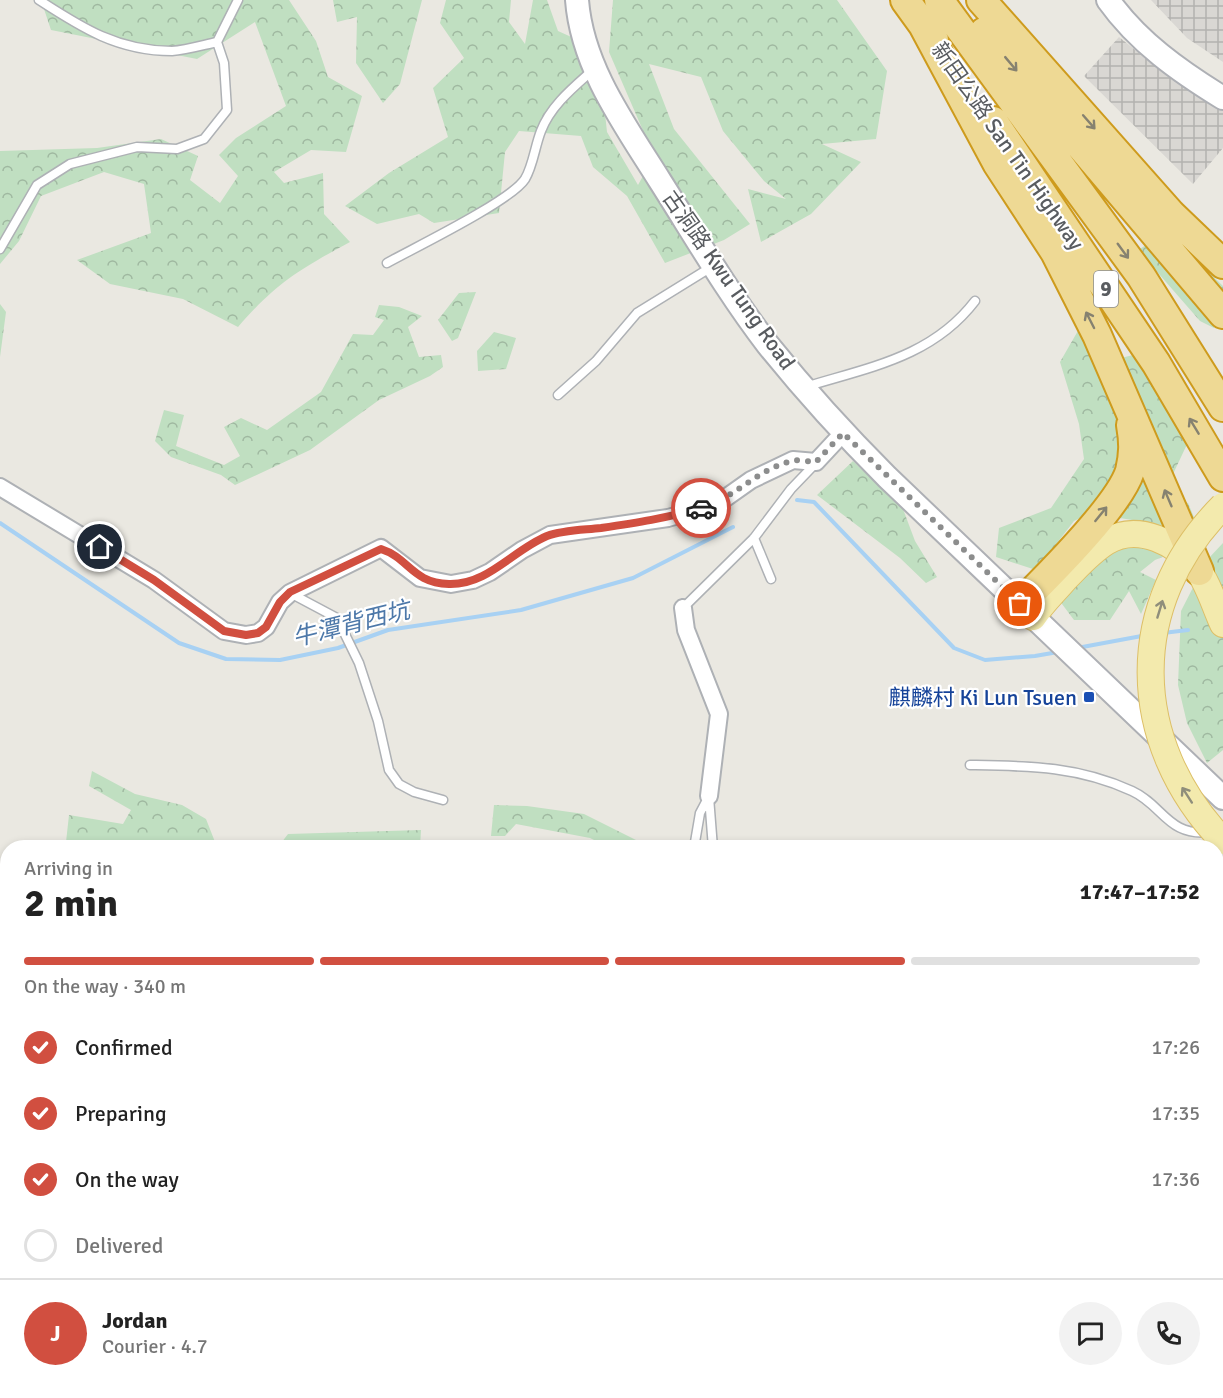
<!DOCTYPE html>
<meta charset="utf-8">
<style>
body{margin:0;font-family:Signika,"Noto Sans SC",sans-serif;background:#f2f2f2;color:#222;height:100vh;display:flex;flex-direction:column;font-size:22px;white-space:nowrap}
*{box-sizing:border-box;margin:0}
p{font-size:20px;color:#767676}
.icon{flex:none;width:33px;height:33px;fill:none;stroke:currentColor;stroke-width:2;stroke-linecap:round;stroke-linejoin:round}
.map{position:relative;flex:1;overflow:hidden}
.sheet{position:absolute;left:0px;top:840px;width:1224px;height:558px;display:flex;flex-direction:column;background:#fff;border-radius:24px 24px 0 0;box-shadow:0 3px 9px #0003}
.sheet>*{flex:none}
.pin{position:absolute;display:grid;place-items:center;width:51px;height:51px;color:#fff;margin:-26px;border:3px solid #fff;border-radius:50%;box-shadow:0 2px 6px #0007}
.courier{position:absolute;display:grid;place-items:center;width:60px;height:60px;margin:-30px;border:4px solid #d14f40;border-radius:50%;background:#fff;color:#222;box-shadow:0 2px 8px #0007}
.headline em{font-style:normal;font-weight:700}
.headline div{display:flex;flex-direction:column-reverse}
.headline{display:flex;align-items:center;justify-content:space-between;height:102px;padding:0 24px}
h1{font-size:39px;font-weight:700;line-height:45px}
.bar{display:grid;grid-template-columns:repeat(4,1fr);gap:9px 6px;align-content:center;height:72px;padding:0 24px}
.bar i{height:8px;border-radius:4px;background:#e0e0e0}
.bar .selected{background:#d14f40}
.bar p{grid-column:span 4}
.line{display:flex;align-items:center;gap:15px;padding:0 24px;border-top:2px solid #e0e0e0}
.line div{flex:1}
.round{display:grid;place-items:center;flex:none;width:63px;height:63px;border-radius:32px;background:#f2f2f2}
ol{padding:0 24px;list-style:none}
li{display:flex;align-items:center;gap:18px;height:66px}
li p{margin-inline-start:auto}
li .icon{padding:6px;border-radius:50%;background:#d14f40;color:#fff;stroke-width:4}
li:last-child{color:#767676}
li i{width:33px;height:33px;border:3px solid #e0e0e0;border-radius:50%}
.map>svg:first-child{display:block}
.industrial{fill:url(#industrial-grid)}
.grass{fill:#c0dfc1}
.forest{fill:url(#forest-crowns)}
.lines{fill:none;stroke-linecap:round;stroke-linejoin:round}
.stream{stroke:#a8d1f3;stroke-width:4}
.lane-casing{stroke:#aeb1b5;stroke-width:11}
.street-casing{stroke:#aeb1b5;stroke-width:20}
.secondary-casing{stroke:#aeb0b5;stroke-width:26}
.primary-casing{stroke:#ddbf67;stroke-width:28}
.highway-casing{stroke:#ce9b1d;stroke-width:32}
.lane{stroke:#fff;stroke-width:8}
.street{stroke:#fff;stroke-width:16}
.secondary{stroke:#fff;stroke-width:22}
.primary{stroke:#f3eaad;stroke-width:26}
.highway{stroke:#eed994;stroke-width:28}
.primary-bridge-casing{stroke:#ddbf67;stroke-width:28;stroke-linecap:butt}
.primary-bridge{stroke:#f3eaad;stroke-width:26}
.oneway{stroke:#868270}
.oneway2{stroke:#8f8e7b}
.done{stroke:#8c8d8d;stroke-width:6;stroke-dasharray:0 10.8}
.route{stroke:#d14f40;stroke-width:8}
.transit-dot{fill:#1a4fb4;stroke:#fff;stroke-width:2}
.labels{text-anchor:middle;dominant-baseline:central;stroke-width:4.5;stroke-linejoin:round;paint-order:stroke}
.shield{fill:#fff;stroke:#8b8d90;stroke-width:1.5}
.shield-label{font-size:21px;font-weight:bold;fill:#595c60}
.street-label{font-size:22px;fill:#595c60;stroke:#fff}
.transit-label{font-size:22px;fill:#164399;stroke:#fff;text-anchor:end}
.water-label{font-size:24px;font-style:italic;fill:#4d78a9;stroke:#fff}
</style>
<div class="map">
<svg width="1223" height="1398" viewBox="0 0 1223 1398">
<defs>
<pattern id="industrial-grid" width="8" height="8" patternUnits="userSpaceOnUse" patternTransform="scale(1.5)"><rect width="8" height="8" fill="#d9d7d3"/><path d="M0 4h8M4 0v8" fill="none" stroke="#b3b2af"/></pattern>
<pattern id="forest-crowns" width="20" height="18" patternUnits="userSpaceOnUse" patternTransform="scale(1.5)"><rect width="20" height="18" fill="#c0dfc1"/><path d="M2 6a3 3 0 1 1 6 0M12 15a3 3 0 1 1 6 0" fill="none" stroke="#9fb8a0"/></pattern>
</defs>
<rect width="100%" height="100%" fill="#eae8e1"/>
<path class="industrial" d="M1151,0H1223V62L1187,38Z
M1119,37L1149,61L1223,110V148L1193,184L1084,76Z"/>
<path class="grass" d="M7,1169L8,1390L1128,1391L1120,1396L1093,1398H0V1171Z"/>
<path class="forest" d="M41,0H289L316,41L328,77L362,96L346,152L311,150L274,172L284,183L323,173L324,214L350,242C300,269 276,283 238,327L183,299L110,284L77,260L151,233L144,184L104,172L41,196L19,241L0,264V151L97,148L161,139L198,156L190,180L220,203L238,176L219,155L236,138L286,106L255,22L197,59L51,30Z
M333,0H422L400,84L383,103L356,63L357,17L337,22Z
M446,0H511L509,22L525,44L533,0H547L558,31L598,49L607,132L638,185L654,156L609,52L613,0H837L887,71L876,139L822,144L861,162L811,214L761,242L748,189L786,199L764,181L723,131L701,77L649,64L674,129L750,224L724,240L665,263L627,196L593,167L581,136L519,131L505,152L499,213L434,223L419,214L377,224L345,206L389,173L448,137L433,88L464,58L440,23Z
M1167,232L1223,286V316L1214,328L1200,321L1138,250Z
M476,292L458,338L452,341L438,320L459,293Z
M0,304L6,312L0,357Z
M379,305L399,307L422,316L408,327L419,357L441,355L443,367L430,376L379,400L310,450L235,485L221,475L171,457L155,441L164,410L184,415L176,446L224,465L240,456L224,427L241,418L267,430L321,392L353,334L373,335L384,320L375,317Z
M1079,329L1121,358L1133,355L1156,379L1190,438L1173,474L1152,491L1188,503L1196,522L1165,518L1170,554L1155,560L1140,572L1156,580L1141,614L1129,591L1110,620H1074L1059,600L1138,521L1090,513L1074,521L1036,570L996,557L999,528L1051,508L1084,459L1079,424L1060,362Z
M494,332L516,338L506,369L478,371L477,351Z
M853,461L903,509L915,541L937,577L926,583L900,558L817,495Z
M1223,543V750L1207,763L1187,723L1178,685L1181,611L1207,560Z
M92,771L135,794L182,805L206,819L217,847L76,848L66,842L69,815L123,824L131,810L89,786Z
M494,805L527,806L584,814L640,842L641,847H608L590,838L516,824L505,836H491Z
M421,830L420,847H278L288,834Z
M0,896H7V949L0,946Z
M1217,910L1223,915V1398H1093L1120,1396L1128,1391L1216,1390Z
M0,1074L8,1077L7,1169L0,1171Z"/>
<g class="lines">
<path class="stream" d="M797,500L814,502L954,648L985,660L1035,656L1058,652
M0,523L179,643L226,659L280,660L338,648L388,630L521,610L633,578L733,527
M1163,633L1188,630
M1077,648L1147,635"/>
<defs>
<path id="lane" d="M39,0C82,28 118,51 172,51C186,50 203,45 217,42L238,0
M0,249L37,185L70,164L137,147L177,149L204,139L227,110L224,63L217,42
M387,263C414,248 511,201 525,179C533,166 535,146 541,131C551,105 574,87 594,69
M805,387C870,367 932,357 975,301
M558,395L596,361L637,313L713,266
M754,538L771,579
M290,593L337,618L359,663L378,721L389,770L399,784L414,792L443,800
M683,608L754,538L791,489L816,463
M970,765C1029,766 1077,766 1132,791C1163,805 1168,837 1210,832
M709,797L713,848
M694,848L700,813L709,796"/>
<path id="street" d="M0,487L154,580L224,631L246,635L258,633L266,627L280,602L290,593L381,548L420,578L451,584L473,580L490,572L522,550L550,535L668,518L717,504L751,480L793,460L816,462L843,433
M683,608L686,630L719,714L709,796
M1216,917L1223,921
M0,1071L8,1074"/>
<path id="secondary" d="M577,0C582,67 625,125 660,181C695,236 728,293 768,345C805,391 845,435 887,477L1223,798
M1108,0C1138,42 1179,71 1223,98"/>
<path id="primary" d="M1033,617C1042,603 1054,592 1065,579C1078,566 1090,552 1106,542C1138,522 1178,543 1198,570C1209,585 1215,607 1223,624"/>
<path id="highway" d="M905,0L934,40
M939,0L1141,276L1223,407
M981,0L1171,214L1223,264
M923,25L997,163L1055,252L1097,335L1199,571
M984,32L1223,314
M993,121L1156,363L1223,477
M1020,604C1048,576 1119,506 1130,471C1134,454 1134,442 1131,425"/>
</defs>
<use href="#lane" class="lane-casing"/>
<use href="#street" class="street-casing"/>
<use href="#secondary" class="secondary-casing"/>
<use href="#primary" class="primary-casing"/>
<use href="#highway" class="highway-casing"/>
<use href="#lane" class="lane"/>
<use href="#street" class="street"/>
<use href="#secondary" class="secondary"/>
<use href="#primary" class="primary"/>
<use href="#highway" class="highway"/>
<defs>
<path id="primary-bridge" d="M1223,506C1125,604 1128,742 1223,841"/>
</defs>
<use href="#primary-bridge" class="primary-bridge-casing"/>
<use href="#primary-bridge" class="primary-bridge"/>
</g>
<defs><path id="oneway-shaft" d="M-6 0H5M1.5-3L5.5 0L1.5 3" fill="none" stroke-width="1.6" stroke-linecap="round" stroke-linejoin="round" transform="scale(1.5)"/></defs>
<g class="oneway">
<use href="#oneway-shaft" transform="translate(1011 64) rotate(50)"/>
<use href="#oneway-shaft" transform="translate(1089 122) rotate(49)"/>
<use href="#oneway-shaft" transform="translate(1123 251) rotate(54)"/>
<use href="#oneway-shaft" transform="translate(1090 320) rotate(-117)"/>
<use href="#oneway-shaft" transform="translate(1194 426) rotate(-121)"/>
<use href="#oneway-shaft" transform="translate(1168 498) rotate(-113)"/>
<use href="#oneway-shaft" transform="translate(1101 514) rotate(-51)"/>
</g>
<g class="oneway2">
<use href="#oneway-shaft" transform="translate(1160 609) rotate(-73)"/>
<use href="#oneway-shaft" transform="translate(1187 795) rotate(-123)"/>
</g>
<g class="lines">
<path class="done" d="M701,508C734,499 758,468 793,461C800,459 809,462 816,462L843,433L1020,604"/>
<path class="route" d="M100,547L154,580L224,631L246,635L258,633L266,627L280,602L290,592L381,549C409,558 412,583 449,584C488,585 513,550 547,536C563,530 584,530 601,528C635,523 668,518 701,508"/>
</g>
<rect class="transit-dot" x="1083" y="691" width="12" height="12" rx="3"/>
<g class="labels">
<rect class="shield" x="1094" y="271" width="24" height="36" rx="4.5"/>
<g class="shield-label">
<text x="1106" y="289">9</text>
</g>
<g class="street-label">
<text transform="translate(1008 146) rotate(55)">新田公路 San Tin Highway</text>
<text transform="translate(729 280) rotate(55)">古洞路 Kwu Tung Road</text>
</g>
<g class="transit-label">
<text x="1077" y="697">麒麟村 Ki Lun Tsuen</text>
</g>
<g class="water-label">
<text transform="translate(351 624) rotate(-14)">牛潭背西坑</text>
</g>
</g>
</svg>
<div class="pin" style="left:1020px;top:604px;background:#ea580c"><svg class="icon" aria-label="bag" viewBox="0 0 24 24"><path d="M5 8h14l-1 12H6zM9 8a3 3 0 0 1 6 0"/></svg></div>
<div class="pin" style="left:100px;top:547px;background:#1f2937"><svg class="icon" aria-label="home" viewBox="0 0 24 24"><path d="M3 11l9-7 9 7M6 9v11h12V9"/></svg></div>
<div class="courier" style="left:701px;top:508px"><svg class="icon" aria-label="car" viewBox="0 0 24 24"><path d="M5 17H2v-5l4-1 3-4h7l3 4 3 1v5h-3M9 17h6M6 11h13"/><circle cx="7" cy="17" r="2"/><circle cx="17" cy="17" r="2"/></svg></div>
<section class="sheet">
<div class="headline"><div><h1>2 min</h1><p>Arriving in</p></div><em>17:47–17:52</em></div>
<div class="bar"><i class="selected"></i><i class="selected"></i><i class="selected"></i><i></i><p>On the way · 340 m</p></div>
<ol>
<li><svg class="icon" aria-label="check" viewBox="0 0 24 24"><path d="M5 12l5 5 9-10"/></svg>Confirmed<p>17:26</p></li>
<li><svg class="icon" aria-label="check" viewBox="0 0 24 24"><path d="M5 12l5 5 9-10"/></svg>Preparing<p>17:35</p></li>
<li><svg class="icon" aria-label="check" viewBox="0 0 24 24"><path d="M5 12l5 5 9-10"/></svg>On the way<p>17:36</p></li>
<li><i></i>Delivered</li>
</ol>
<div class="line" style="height:108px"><b class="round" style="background:#d14f40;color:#fff">J</b><div><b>Jordan</b><p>Courier · 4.7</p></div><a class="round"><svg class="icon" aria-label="chat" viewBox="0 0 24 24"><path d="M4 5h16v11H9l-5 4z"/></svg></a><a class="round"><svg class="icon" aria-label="phone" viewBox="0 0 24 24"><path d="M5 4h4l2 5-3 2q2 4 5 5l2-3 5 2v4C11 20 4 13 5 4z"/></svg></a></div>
</section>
</div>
